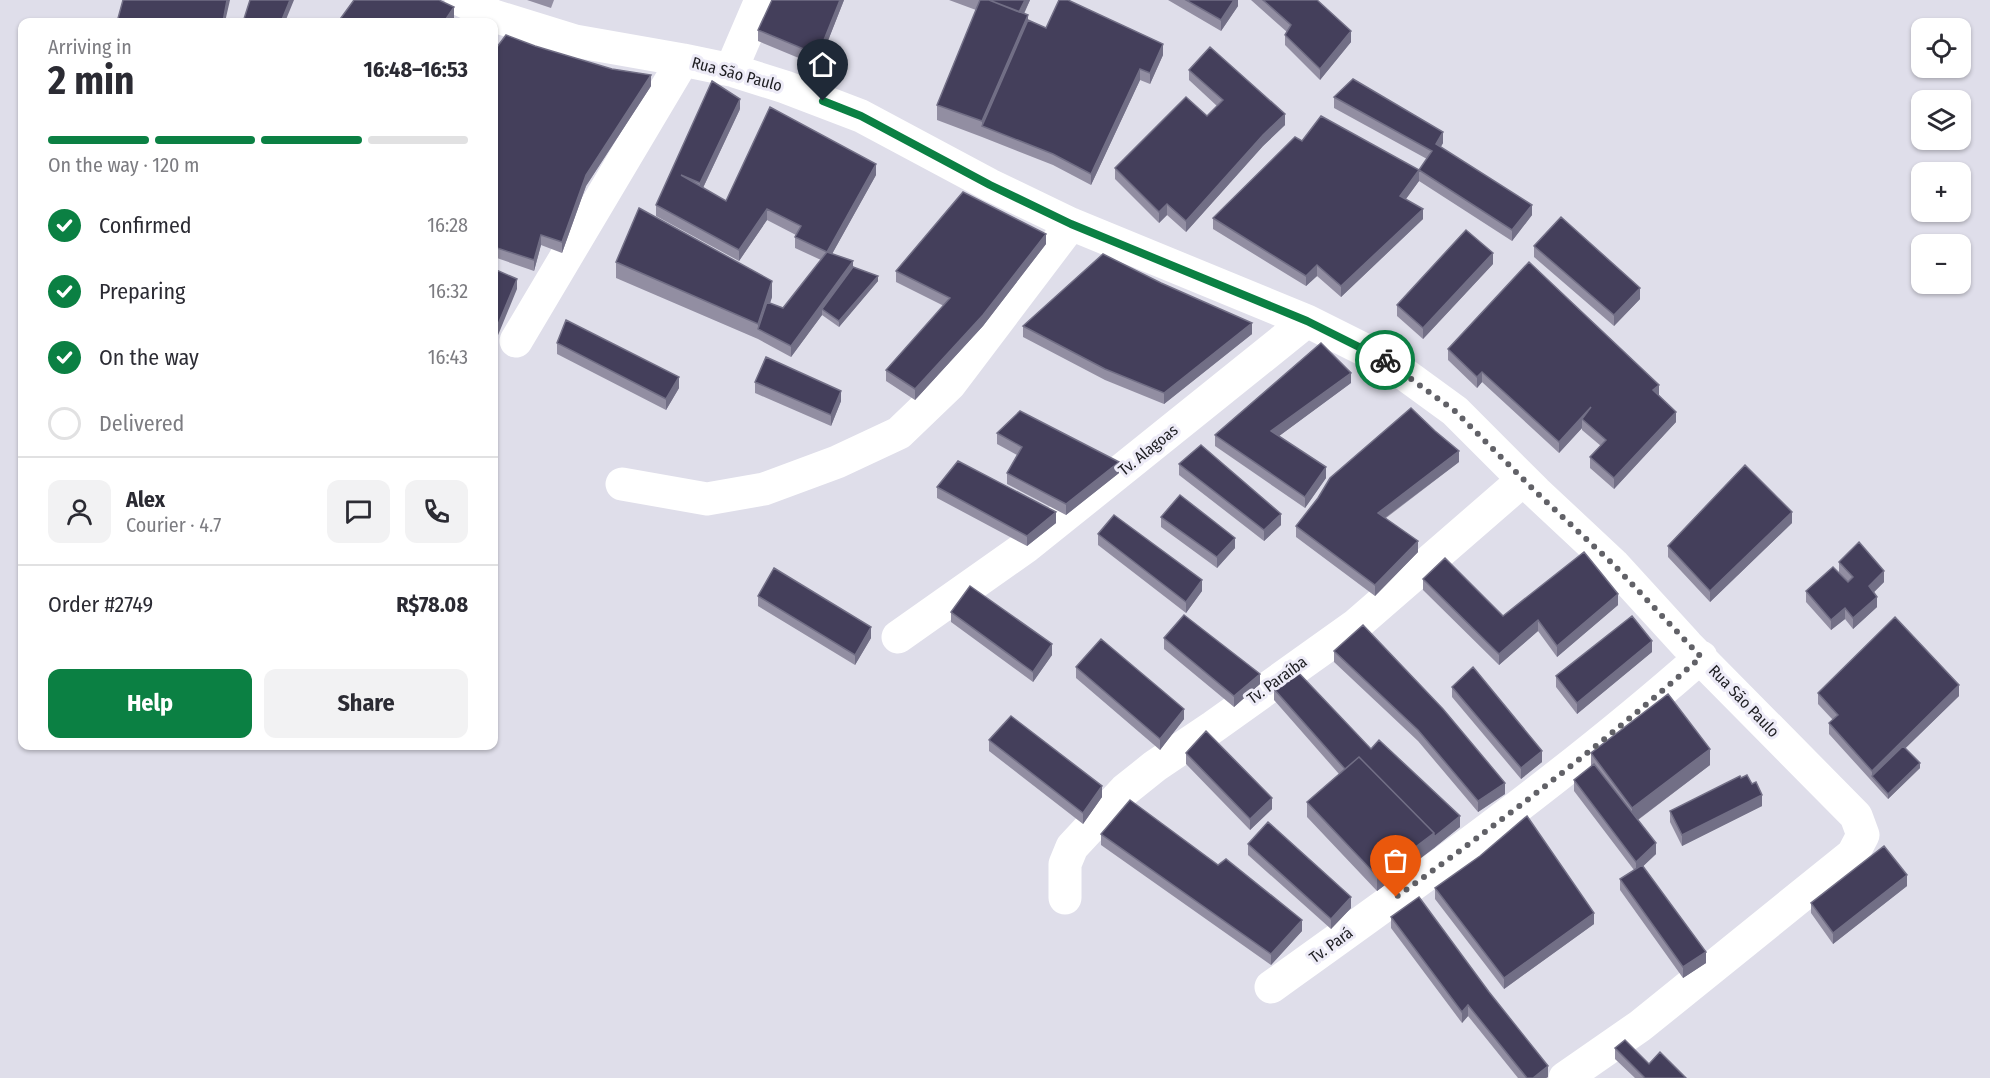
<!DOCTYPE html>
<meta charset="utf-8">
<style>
body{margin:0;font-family:"Fira Sans Condensed",sans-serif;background:#f2f2f3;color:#2b2b33;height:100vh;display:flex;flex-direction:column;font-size:22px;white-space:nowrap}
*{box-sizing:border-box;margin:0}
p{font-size:20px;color:#7c7c81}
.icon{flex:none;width:33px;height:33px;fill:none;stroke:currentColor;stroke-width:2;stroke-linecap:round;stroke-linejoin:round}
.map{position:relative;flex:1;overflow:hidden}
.panel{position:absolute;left:18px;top:18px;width:480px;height:732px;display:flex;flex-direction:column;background:#fff;border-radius:12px;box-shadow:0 2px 4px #0004}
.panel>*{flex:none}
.tools{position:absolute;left:1911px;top:18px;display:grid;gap:12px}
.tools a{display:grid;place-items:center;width:60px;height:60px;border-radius:12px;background:#fff;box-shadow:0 2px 4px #0004;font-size:30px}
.pin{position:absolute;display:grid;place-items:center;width:51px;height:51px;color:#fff;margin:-62px -26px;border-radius:50% 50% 50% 0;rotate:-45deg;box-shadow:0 0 6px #0007}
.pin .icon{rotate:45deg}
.courier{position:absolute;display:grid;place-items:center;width:60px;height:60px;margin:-30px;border:4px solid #0b8043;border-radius:50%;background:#fff;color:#222;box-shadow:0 2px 8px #0007}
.summary em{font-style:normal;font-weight:700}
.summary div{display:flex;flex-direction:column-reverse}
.summary{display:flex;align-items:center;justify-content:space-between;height:102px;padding:0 30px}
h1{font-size:39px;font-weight:700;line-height:45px}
.bar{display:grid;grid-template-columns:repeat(4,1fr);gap:9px 6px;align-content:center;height:72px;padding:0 30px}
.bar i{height:8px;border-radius:4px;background:#e1e1e2}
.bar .selected{background:#0b8043}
.bar p{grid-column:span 4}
.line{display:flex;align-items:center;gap:15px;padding:0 30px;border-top:2px solid #e1e1e2}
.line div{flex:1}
.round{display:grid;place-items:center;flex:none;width:63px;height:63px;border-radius:12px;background:#f2f2f3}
ol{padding:0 30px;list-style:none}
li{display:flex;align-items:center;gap:18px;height:66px}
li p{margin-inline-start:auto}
li .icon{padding:6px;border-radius:50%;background:#0b8043;color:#fff;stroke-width:4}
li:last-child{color:#7c7c81}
li i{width:33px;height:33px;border:3px solid #e1e1e2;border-radius:50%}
.primary-button{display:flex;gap:12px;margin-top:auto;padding:12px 30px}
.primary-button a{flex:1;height:69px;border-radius:12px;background:#0b8043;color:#fff;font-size:24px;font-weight:700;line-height:69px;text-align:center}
.primary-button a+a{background:#f2f2f3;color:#2b2b33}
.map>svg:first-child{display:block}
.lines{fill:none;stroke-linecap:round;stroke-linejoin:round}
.minor{stroke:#fff;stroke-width:33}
.wall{fill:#928ea2}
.shaded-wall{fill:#726f86}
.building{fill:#443f5b;stroke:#726f86;stroke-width:1.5}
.done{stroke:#616167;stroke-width:6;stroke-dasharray:0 10.8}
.route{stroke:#0b8043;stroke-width:8}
.labels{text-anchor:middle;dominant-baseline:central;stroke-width:6;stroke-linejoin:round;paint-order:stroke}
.street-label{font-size:16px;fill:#1d1d21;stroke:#edebf7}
</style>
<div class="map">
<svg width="1990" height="1078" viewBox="0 0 1990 1078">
<rect width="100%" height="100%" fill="#dfdeea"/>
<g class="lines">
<path class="minor" d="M461,0L494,16L575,41L683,60L731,70L785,87L861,116L990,185L1071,224L1307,321L1385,360L1455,411L1536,492L1613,564L1687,645L1856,816L1863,835L1853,854L1640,1026L1565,1078
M731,70L761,0
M516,341L683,60
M622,484L707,499L764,489L837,462L899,433L950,384L1071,224
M898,637L1027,546L1307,321
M1065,898V864L1072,847L1125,790L1155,766L1213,727L1356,625L1523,480
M1271,987C1418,882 1565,777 1701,657"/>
</g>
<path class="wall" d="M527,0H554L551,8Z
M772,0H844L818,66L758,41V30Z
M949,0H1030L1024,14L1028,20L1046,28L1163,55L1150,84L1140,80L1091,185L1053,165L982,137L937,120V105L976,10Z
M1168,0H1238V6L1221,31Z
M1251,0H1317L1351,42L1320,80L1285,45V35L1287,32Z
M535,46L651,86L586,186L562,253L541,245L534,271L494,257V51Z
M1189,70L1285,125L1263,146L1186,232L1167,215L1159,223L1115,179V168L1207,116L1217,106L1189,80Z
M1334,97L1443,143L1441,147L1532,215L1512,241L1419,181V170L1427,159L1334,108Z
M740,109L703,188L726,201L876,175L832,254L878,281L839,327L822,315L791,357L758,339L616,278V262L772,297L770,303L783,308L821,260L795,248V237L796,235L767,220L739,261L656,216V205Z
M1302,141L1419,181L1406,199L1423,219L1341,297L1317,276L1306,286L1213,229V218Z
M1046,244L983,326L915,400L886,381V370L944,306L896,282V271Z
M1534,246L1640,299L1614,326L1534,257Z
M1493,264L1423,339L1397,316V305Z
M1023,326L1252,334L1164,404L1105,380L1023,337Z
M557,343L679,388L666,410L557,354Z
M1448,349L1659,395L1676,422L1614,489L1590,468V457L1601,446L1582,430V428L1559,453L1482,382L1477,388L1448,360Z
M755,382L841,401L831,426L755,393Z
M1351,383L1279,436L1326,478L1305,508L1215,446V435Z
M997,433L1119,473L1066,515L1007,484V473L1017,455L997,444Z
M1459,462L1386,518L1418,552L1375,596L1296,537V526Z
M1179,464L1281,525L1264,541L1179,475Z
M937,487L1056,523L1027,546L937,498Z
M1161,517L1235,548L1217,568L1161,527Z
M1792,523L1710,602L1668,557V546Z
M1098,534L1202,591L1186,613L1098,545Z
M1839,562L1884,582L1874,592L1877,607L1853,629L1845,619L1831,630L1806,602V591L1839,572Z
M1423,579L1503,616L1618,605L1557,657L1538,631L1499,665L1423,590Z
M758,596L871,638L855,665L758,606Z
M951,612L1052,655L1033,682L951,622Z
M1164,638L1260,684L1234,707L1164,649Z
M1334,651L1505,794L1478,812L1418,741L1334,662Z
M1652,652L1577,714L1556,687V676Z
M1076,667L1184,719L1160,750L1076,678Z
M1452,687L1542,762L1521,779L1452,697Z
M1274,689L1460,827L1434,848L1377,891L1307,817V802L1339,774L1274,700Z
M1818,693L1959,696L1905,748L1920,768L1888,799L1829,734V723L1833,720L1818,704Z
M989,740L1102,797L1083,824L989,751Z
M1186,753L1272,809L1250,830L1186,764Z
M1591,753L1710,765L1638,820L1656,854L1643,866L1706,963L1683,978L1620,890V879L1634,870L1574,791V780L1591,767Z
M1762,806L1682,846L1670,822V811Z
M1101,834L1302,931L1271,965L1101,845Z
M1248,844L1351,908L1331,929L1248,855Z
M1907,886L1833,944L1811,913V903Z
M1435,888L1594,924L1504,989L1435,899Z
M1391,917L1548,1077L1546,1078H1518L1468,1016L1462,1023L1391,928Z
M1615,1048L1649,1064L1686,1078H1635L1615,1059Z"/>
<path class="shaded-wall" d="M227,0H230L225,22H223Z
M290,0H294L285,22H281Z
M840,0H844L818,66V55Z
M1025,0H1030L1018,26V16Z
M1234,0H1238V6L1221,31V20Z
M454,7V18L452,22H444Z
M1028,15V31L982,126V137V121Z
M1351,31V42L1320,80V69Z
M1163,44V55L1150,84V73Z
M1140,69V80L1091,185V174Z
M651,75V86L586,186L562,253V242L586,175Z
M740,99V109L700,194V183Z
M1285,114V125L1263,146L1186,232V221L1263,135Z
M1443,132V143L1436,154V144Z
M876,164V175L827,263V252Z
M1419,170V181L1400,207V196Z
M1167,204V215L1159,223V212Z
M1532,205V215L1512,241V230Z
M767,209V220L739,261V250Z
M1423,209V219L1341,297V286Z
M1046,234V244L983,326L915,400V389Z
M541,235V245L534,271V260Z
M1493,253V264L1423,339V328Z
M853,261V272L822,309V315L791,357V346Z
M1317,265V276L1306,286V276Z
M878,276V281L839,327V321Z
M517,279V289L494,345V334Z
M772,281V297L761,330L758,329V324Z
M1640,288V299L1614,326V315Z
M1252,323V334L1164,404V393Z
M1482,372V382L1477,388V377Z
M1351,373V383L1271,442V431Z
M679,377V388L666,410V399Z
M1659,385V396L1653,390Z
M841,391V401L831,426V415Z
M1591,407L1582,419V428L1559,453V442Z
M1676,412V422L1614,489V478Z
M1459,451V462L1378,523V513Z
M1119,462V473L1066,515V504Z
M1326,467V478L1305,508V497Z
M1056,512V523L1027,546V536Z
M1792,512V523L1710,602V591Z
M1281,514V525L1264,541V530Z
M1235,538V548L1217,568V557Z
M1418,541V552L1375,596V585Z
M1884,571V582L1869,597V586Z
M1202,580V591L1186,613V602Z
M1618,594V605L1557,657V646Z
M1877,597V607L1853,629V618Z
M1845,608V619L1831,630V620Z
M1538,620V631L1499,665V654Z
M871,627V638L855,665V655Z
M1652,641V652L1577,714V703Z
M1052,644V655L1033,682V672Z
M1260,674V684L1234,707V696Z
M1959,685V696L1874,779L1872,776V771Z
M1184,709V719L1160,750V739Z
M1710,749V765L1632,824V808Z
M1542,751V762L1521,779V768Z
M1920,763V768L1888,799V794Z
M1505,783V794L1478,812V801Z
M1102,786V797L1083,824V813Z
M1762,795V806L1682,846V835Z
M1272,798V809L1250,830V819Z
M1460,816V827L1434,848L1377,891V876L1434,833Z
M1656,843V854L1636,873V862Z
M1907,875V886L1833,944V933Z
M1351,897V908L1331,929V919Z
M1594,913V924L1504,989V978Z
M1302,920V931L1271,965V954Z
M1706,952V963L1683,978V967Z
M1468,1005V1016L1462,1023V1012Z
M1548,1066V1077L1546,1078H1533Z"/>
<path class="building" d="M123,0H227L223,22H117Z
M250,0H290L281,22H243Z
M354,0H439L454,7L444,22H338Z
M772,0H840L818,55L758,30Z
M980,0H989L1028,15L982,121L937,105Z
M989,0H1025L1019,12Z
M1059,0H1068L1163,44L1150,73L1140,69L1091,174L1053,154L982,126L1028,20L1046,28Z
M1186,0H1234L1221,20Z
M1263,0H1317L1351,31L1320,69L1285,35L1291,25Z
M506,35L535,46L612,69L651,75L586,175L562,242L541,235L534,260L494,247V51Z
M1210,47L1285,114L1263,135L1186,221L1167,204L1159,212L1115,168L1186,97L1207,116L1223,100L1189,70Z
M1353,79L1443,132L1436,144L1532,205L1512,230L1419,170L1432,151L1334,97Z
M712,81L740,99L700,183L681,175L726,201L770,107L876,164L827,252L795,237L801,226L767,209L739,250L656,205Z
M1321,116L1419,170L1400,196L1423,209L1341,286L1317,265L1306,276L1213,218L1295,137L1302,141Z
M963,192L1046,234L983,315L915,389L886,370L950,298L896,271Z
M639,208L772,281L758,324L616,262Z
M1561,217L1640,288L1614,315L1534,246Z
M1466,230L1493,253L1423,328L1397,305Z
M827,252L853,261L791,346L758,329L767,302L783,308Z
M1103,254L1161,283L1252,323L1164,393L1105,369L1023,326Z
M1529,262L1659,385L1653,390L1676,412L1614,478L1590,457L1606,440L1582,419L1591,407L1559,442L1482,372L1477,377L1448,349Z
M853,267L878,276L839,321L822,309Z
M494,269L517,279L494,334Z
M566,320L679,377L666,399L557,343Z
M1321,343L1351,373L1271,431L1326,467L1305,497L1215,435Z
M766,357L841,391L831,415L755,382Z
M1411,408L1435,431L1459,451L1378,513L1418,541L1375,585L1296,526L1318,498L1330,478Z
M1020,411L1119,462L1066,504L1007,473L1022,447L997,433Z
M1201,445L1281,514L1264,530L1179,464Z
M958,461L1056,512L1027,536L937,487Z
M1745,465L1792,512L1710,591L1668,546Z
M1180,495L1235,538L1217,557L1161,517Z
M1114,515L1202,580L1186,602L1098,534Z
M1859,542L1884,571L1869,586L1877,597L1853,618L1845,608L1831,620L1806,591L1833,567L1848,582L1853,577L1839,562Z
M1584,552L1618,594L1557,646L1538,620L1499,654L1423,579L1445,558L1503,616Z
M774,568L871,627L855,655L758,596Z
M970,586L1052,644L1033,672L951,612Z
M1184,615L1260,674L1234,696L1164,638Z
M1632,616L1652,641L1577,703L1556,676Z
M1895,617L1959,685L1872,771L1829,723L1838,715L1818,693Z
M1363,625L1443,709L1505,783L1478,801L1418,730L1334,651Z
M1101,639L1184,709L1160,739L1076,667Z
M1473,667L1542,751L1521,768L1452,687Z
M1296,670L1371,749L1379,740L1460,816L1434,837V833L1359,757L1345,769L1274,689Z
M1668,694L1710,749L1632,808L1591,753Z
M1011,716L1102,786L1083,813L989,740Z
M1206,731L1272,798L1250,819L1186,753Z
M1903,746L1920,763L1888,794L1872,776Z
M1359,757L1434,833L1377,876L1307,802Z
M1594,764L1656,843L1636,862L1574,780Z
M1747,775L1752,784L1756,782L1762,795L1682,835L1670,811L1740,776L1741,778Z
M1130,800L1218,865L1226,859L1302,920L1271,954L1101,834Z
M1527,816L1594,913L1504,978L1435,888L1480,856Z
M1268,822L1351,897L1331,919L1248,844Z
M1884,846L1907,875L1833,933L1811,903Z
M1642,865L1706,952L1683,967L1620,879Z
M1419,897L1489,992L1548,1066L1533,1078H1527L1468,1005L1462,1012L1391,917Z
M1625,1040L1649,1064L1660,1052L1686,1078H1645L1615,1048Z"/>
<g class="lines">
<path class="done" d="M1385,360L1455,411L1536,492L1613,564L1701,657C1604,743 1501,822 1396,897"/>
<path class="route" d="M823,101L861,116L990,185L1071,224L1307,321L1385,360"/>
</g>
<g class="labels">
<g class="street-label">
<text transform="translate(737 74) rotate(15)">Rua São Paulo</text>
<text transform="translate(1148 450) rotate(-39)">Tv. Alagoas</text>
<text transform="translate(1277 680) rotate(-36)">Tv. Paraíba</text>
<text transform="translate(1744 701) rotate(46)">Rua São Paulo</text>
<text transform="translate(1331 945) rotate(-36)">Tv. Pará</text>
</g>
</g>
</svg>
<div class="tools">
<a><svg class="icon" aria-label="locate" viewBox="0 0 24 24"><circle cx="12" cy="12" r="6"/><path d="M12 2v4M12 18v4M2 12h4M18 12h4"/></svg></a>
<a><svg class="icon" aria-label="layers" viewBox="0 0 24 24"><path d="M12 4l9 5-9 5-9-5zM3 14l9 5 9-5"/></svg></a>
<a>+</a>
<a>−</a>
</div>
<div class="pin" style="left:1396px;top:897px;background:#ea580c"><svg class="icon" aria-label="bag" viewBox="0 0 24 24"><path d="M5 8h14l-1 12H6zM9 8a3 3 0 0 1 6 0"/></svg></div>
<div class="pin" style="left:823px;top:101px;background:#1f2937"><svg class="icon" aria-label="home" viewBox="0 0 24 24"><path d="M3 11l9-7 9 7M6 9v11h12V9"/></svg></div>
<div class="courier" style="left:1385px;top:360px"><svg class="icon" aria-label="bike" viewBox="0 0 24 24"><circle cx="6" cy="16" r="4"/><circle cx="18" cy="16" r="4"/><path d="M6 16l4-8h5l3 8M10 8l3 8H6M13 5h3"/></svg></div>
<section class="panel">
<div class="summary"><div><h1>2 min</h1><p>Arriving in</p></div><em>16:48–16:53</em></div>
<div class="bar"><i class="selected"></i><i class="selected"></i><i class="selected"></i><i></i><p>On the way · 120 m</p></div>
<ol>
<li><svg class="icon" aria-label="check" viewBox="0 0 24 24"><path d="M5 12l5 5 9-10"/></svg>Confirmed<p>16:28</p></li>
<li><svg class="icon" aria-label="check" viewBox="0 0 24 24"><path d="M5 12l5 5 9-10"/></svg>Preparing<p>16:32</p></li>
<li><svg class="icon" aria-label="check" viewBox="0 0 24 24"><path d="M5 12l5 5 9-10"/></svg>On the way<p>16:43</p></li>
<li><i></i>Delivered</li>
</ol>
<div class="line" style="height:108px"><a class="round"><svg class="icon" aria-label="person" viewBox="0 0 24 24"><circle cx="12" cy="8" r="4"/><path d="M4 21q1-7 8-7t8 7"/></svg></a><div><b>Alex</b><p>Courier · 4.7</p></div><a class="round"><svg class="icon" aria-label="chat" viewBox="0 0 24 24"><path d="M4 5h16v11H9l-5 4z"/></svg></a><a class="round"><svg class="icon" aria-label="phone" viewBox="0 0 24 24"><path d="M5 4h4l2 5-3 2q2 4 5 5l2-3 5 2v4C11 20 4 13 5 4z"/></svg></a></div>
<div class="line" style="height:78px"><div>Order #2749</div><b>R$78.08</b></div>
<div class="primary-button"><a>Help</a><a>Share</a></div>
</section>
</div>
